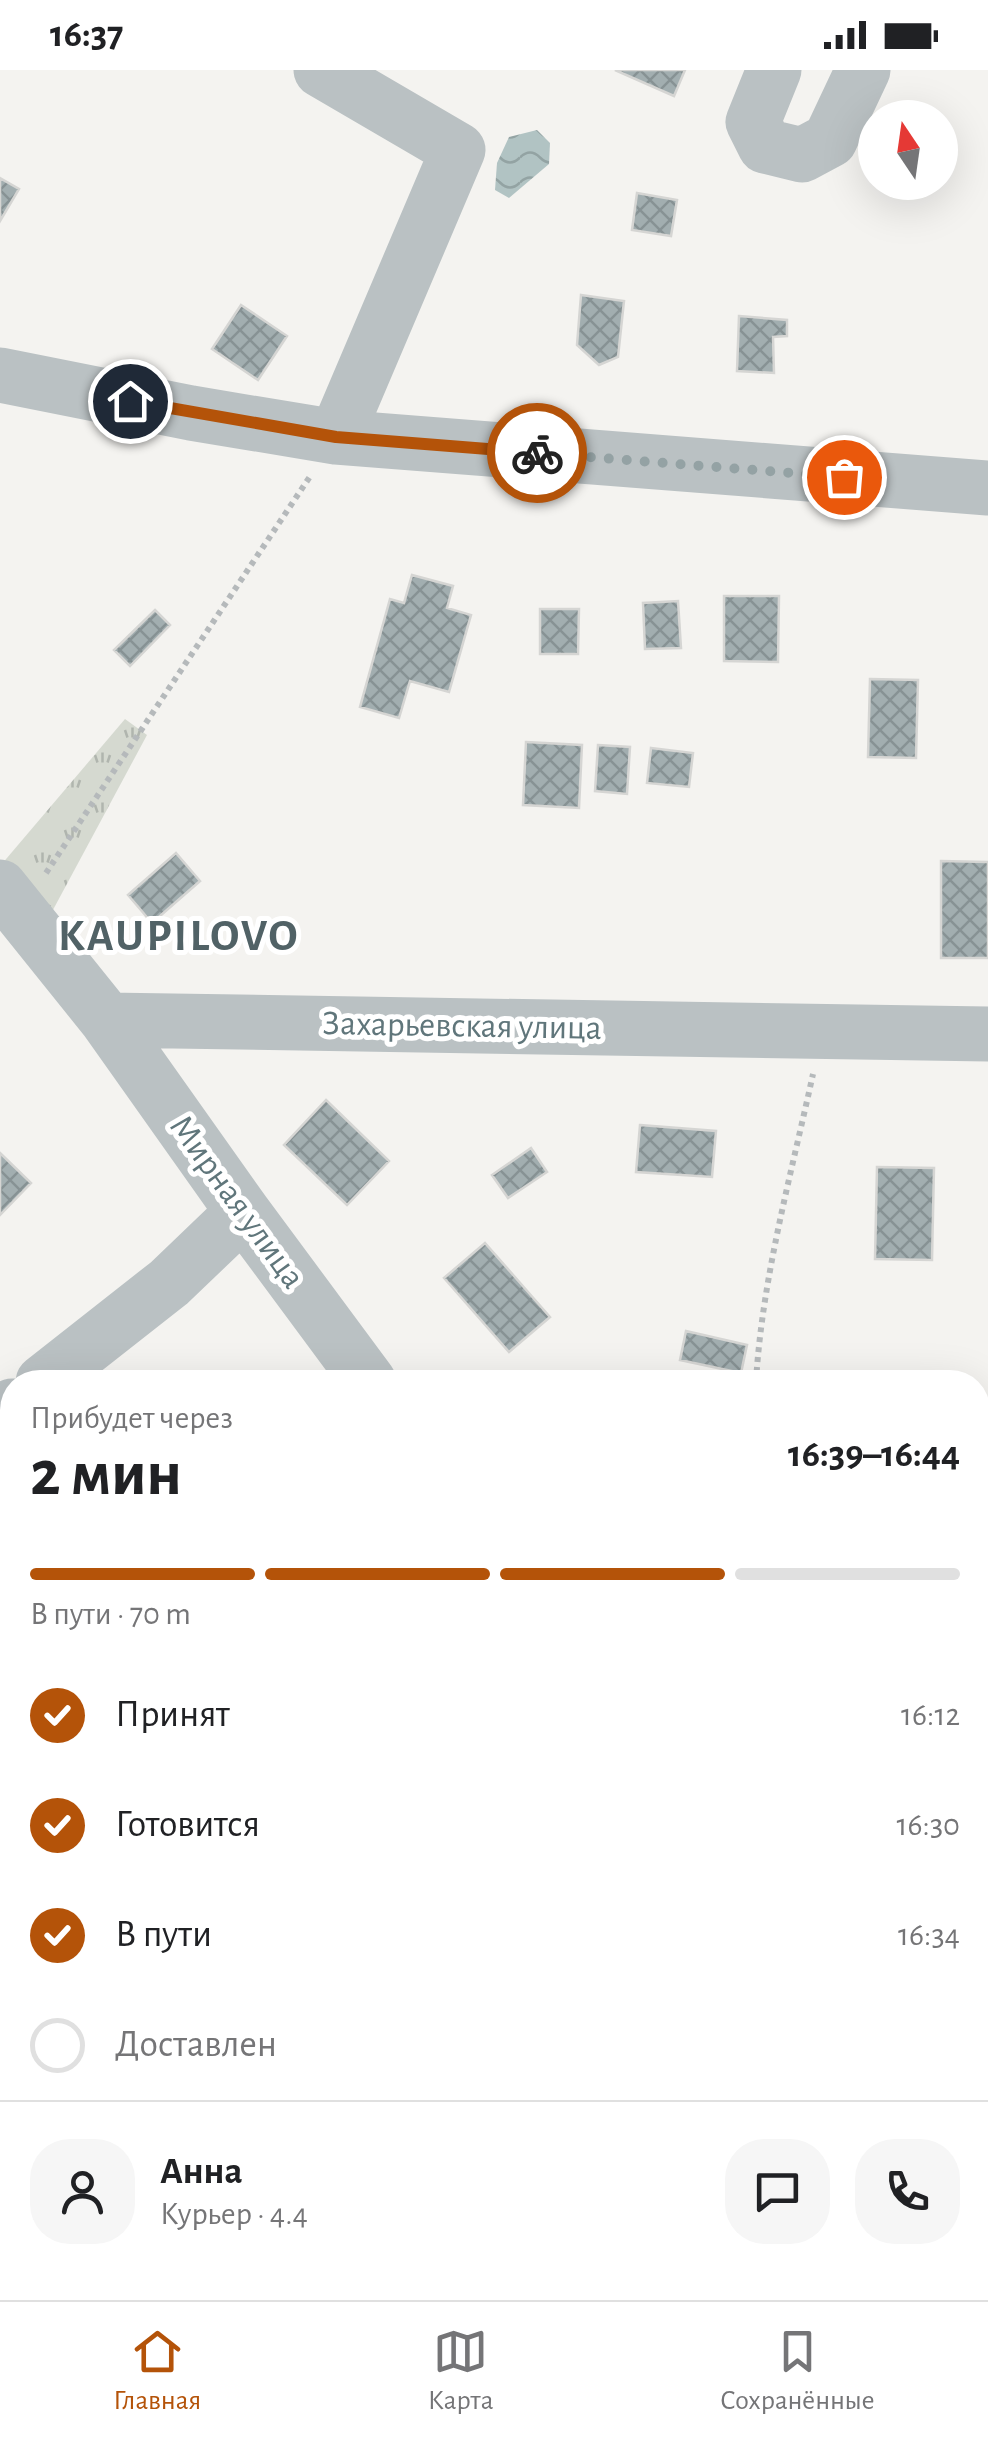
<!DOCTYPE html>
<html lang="ru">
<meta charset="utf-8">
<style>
body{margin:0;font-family:"Alegreya Sans",sans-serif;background:#f6f6f6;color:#202124;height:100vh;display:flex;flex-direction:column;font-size:38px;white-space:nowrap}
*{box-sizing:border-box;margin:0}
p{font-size:32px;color:#757577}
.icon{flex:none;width:55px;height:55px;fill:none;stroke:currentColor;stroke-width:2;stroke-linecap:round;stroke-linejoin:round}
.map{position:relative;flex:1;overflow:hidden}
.sheet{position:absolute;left:0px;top:1300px;width:990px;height:930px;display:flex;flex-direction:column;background:#fff;border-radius:40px 40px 0 0;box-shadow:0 10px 40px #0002}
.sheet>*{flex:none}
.needle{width:65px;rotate:347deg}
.controls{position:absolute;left:858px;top:30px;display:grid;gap:20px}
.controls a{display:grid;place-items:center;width:100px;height:100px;border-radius:50%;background:#fff;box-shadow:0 10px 40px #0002;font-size:50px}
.pin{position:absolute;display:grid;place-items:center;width:85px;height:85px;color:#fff;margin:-42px;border:5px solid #fff;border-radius:50%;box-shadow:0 2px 10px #0007}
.courier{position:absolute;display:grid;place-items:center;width:100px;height:100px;margin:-50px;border:8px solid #b45309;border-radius:50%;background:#fff;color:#222;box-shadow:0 2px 12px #0007}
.overview em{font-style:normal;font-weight:700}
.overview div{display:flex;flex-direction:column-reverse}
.overview{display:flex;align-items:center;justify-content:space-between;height:170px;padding:0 30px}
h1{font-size:65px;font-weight:700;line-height:75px}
.bar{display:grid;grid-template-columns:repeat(4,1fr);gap:15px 10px;align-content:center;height:120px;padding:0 30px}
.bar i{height:12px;border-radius:8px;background:#e0e0e0}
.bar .on{background:#b45309}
.bar p{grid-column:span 4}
.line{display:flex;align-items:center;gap:25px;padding:0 30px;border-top:2px solid #e0e0e0}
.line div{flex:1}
.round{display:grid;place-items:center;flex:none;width:105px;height:105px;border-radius:40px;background:#f6f6f6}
ol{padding:0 30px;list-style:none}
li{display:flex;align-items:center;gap:30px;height:110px}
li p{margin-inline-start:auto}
li .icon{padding:10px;border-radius:50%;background:#b45309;color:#fff;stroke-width:4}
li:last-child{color:#757577}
li i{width:55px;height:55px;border:5px solid #e0e0e0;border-radius:50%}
.status{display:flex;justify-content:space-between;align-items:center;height:70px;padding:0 50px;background:#fff;direction:ltr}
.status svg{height:28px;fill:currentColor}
.dock{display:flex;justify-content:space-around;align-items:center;height:140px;border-top:2px solid #e0e0e0;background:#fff;font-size:28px;color:#757577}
.dock a{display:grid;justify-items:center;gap:5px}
.dock .on{color:#b45309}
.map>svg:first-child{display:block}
.park{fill:url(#park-tufts)}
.water{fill:url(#water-waves)}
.building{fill:url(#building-cross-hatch);stroke:#d5d5d3;stroke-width:2.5}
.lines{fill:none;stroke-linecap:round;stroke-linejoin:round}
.path{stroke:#b5b9bb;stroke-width:6;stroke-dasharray:5 5;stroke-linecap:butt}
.minor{stroke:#bac1c3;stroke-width:55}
.done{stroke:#94a2a4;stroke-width:10;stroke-dasharray:0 18}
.route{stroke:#b45309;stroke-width:12}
.labels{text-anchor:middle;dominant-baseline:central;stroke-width:10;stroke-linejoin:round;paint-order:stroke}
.street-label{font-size:35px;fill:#60767b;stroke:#fff}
.district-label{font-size:45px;font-weight:bold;letter-spacing:2.5px;fill:#516266;stroke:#fff}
</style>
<div class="status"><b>16:37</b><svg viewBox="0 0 49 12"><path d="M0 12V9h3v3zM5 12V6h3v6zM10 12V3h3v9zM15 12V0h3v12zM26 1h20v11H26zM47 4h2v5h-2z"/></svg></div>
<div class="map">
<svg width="988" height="2230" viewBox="0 0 988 2230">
<defs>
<pattern id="park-tufts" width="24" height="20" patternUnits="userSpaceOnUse" patternTransform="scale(2.5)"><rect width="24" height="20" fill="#d5d9d0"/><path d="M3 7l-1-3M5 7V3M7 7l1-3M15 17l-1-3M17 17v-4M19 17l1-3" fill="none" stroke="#b0b5ae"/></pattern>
<pattern id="water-waves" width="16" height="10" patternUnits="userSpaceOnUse" patternTransform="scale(2.5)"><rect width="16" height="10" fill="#b1c3c3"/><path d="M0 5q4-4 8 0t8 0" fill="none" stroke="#93a3a3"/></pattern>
<pattern id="building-cross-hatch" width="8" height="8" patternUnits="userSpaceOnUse" patternTransform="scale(2.5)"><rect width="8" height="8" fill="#a2aeb0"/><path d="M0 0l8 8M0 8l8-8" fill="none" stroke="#879294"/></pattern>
</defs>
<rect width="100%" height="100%" fill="#f4f3f0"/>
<path class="park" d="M125,649L147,665L47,851L1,795Z"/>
<path class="water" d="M537,60L550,73L549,94L509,128L495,120L497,93L509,67Z"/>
<path class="building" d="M615,0H685L674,26Z
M0,108L19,119L0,151Z
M637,123L677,130L671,166L632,160Z
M581,225L624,231L618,287L599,295L577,275Z
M241,235L287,266L258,310L212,279Z
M739,246L787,250V266L773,267L774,303L737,301Z
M412,505L453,516L447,538L471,545L449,622L410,611L399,648L360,637L390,529L404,533Z
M724,526H779L778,592L724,591Z
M678,531L681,578L645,579L643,533Z
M540,539H579L578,584H540Z
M155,540L170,555L130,596L114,580Z
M870,609L918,610L916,688L868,687Z
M526,672L582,675L579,738L523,735Z
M598,675L630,677L627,724L595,721Z
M651,678L693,683L689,717L647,713Z
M176,783L200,811L152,853L128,825Z
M941,791L988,792V888H941Z
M326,1030L389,1091L347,1135L284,1075Z
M640,1055L716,1061L712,1107L636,1102Z
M531,1078L547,1102L508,1128L492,1105Z
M0,1083L31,1113L0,1145Z
M877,1097L934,1098L932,1190L875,1189Z
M485,1173L550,1247L509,1282L444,1208Z
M686,1261L747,1275L741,1303L680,1290Z
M978,1621H988V1678L978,1677Z
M0,1813H12V1898L0,1899Z
M978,1834L988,1840V1929L978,1922Z
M78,2218H132V2230H78Z"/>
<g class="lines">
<path class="path" d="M46,803L311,405
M756,1312C762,1209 791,1105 813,1004"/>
<path class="minor" d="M321,0L458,80L336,367
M774,0L753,52L765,76L802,85L830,70L863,0
M0,305L191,343L336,367L988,418
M0,817L107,950L243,1142L369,1312
M107,950L988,964
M43,1312L169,1213L243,1142
M0,1346L12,1336
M978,1489L988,1490
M978,2003L988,2008
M179,2230V2218
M743,2230L744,2218"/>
</g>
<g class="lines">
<path class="done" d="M537,383L844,407"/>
<path class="route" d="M130,331L336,367L537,383"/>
</g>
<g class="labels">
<g class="street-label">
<text transform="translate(462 956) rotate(1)">Захарьевская улица</text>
<text transform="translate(237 1132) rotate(54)">Мирная улица</text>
</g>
<g class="district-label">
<text x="179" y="866">KAUPILOVO</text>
</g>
</g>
</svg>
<div class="controls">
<a><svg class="needle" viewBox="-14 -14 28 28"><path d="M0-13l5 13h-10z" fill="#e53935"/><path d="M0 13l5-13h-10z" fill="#757577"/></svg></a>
</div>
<div class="pin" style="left:844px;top:407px;background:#ea580c"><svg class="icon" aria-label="bag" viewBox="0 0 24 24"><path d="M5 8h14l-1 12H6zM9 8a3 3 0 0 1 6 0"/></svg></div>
<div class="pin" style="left:130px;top:331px;background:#1f2937"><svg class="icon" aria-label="home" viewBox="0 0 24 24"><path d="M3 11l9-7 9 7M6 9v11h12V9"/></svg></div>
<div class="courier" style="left:537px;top:383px"><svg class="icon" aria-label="bike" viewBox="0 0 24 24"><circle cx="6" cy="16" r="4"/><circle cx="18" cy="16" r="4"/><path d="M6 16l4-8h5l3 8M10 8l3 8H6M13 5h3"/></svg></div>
<section class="sheet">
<div class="overview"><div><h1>2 мин</h1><p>Прибудет через</p></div><em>16:39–16:44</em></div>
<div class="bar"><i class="on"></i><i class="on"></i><i class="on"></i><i></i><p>В пути · 70 m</p></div>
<ol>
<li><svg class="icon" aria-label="check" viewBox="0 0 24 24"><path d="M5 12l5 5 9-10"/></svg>Принят<p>16:12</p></li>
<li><svg class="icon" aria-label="check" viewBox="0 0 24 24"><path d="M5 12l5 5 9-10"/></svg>Готовится<p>16:30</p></li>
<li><svg class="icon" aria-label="check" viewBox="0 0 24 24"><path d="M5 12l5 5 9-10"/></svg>В пути<p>16:34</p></li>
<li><i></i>Доставлен</li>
</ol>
<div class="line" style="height:180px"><a class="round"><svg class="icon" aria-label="person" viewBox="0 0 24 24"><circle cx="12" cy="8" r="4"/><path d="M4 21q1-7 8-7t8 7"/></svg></a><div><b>Анна</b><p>Курьер · 4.4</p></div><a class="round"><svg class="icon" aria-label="chat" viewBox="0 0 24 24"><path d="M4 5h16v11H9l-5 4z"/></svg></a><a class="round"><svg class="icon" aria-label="phone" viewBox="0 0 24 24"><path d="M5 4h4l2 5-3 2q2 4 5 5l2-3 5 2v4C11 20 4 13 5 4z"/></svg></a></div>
</section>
</div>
<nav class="dock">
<a class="on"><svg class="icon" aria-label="home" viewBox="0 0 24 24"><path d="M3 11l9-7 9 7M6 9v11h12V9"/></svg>Главная</a>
<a><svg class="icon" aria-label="map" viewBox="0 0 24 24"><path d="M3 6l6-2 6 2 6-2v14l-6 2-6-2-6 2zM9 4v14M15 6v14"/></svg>Карта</a>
<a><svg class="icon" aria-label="saved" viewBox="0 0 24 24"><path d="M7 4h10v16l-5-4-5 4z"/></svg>Сохранённые</a>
</nav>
